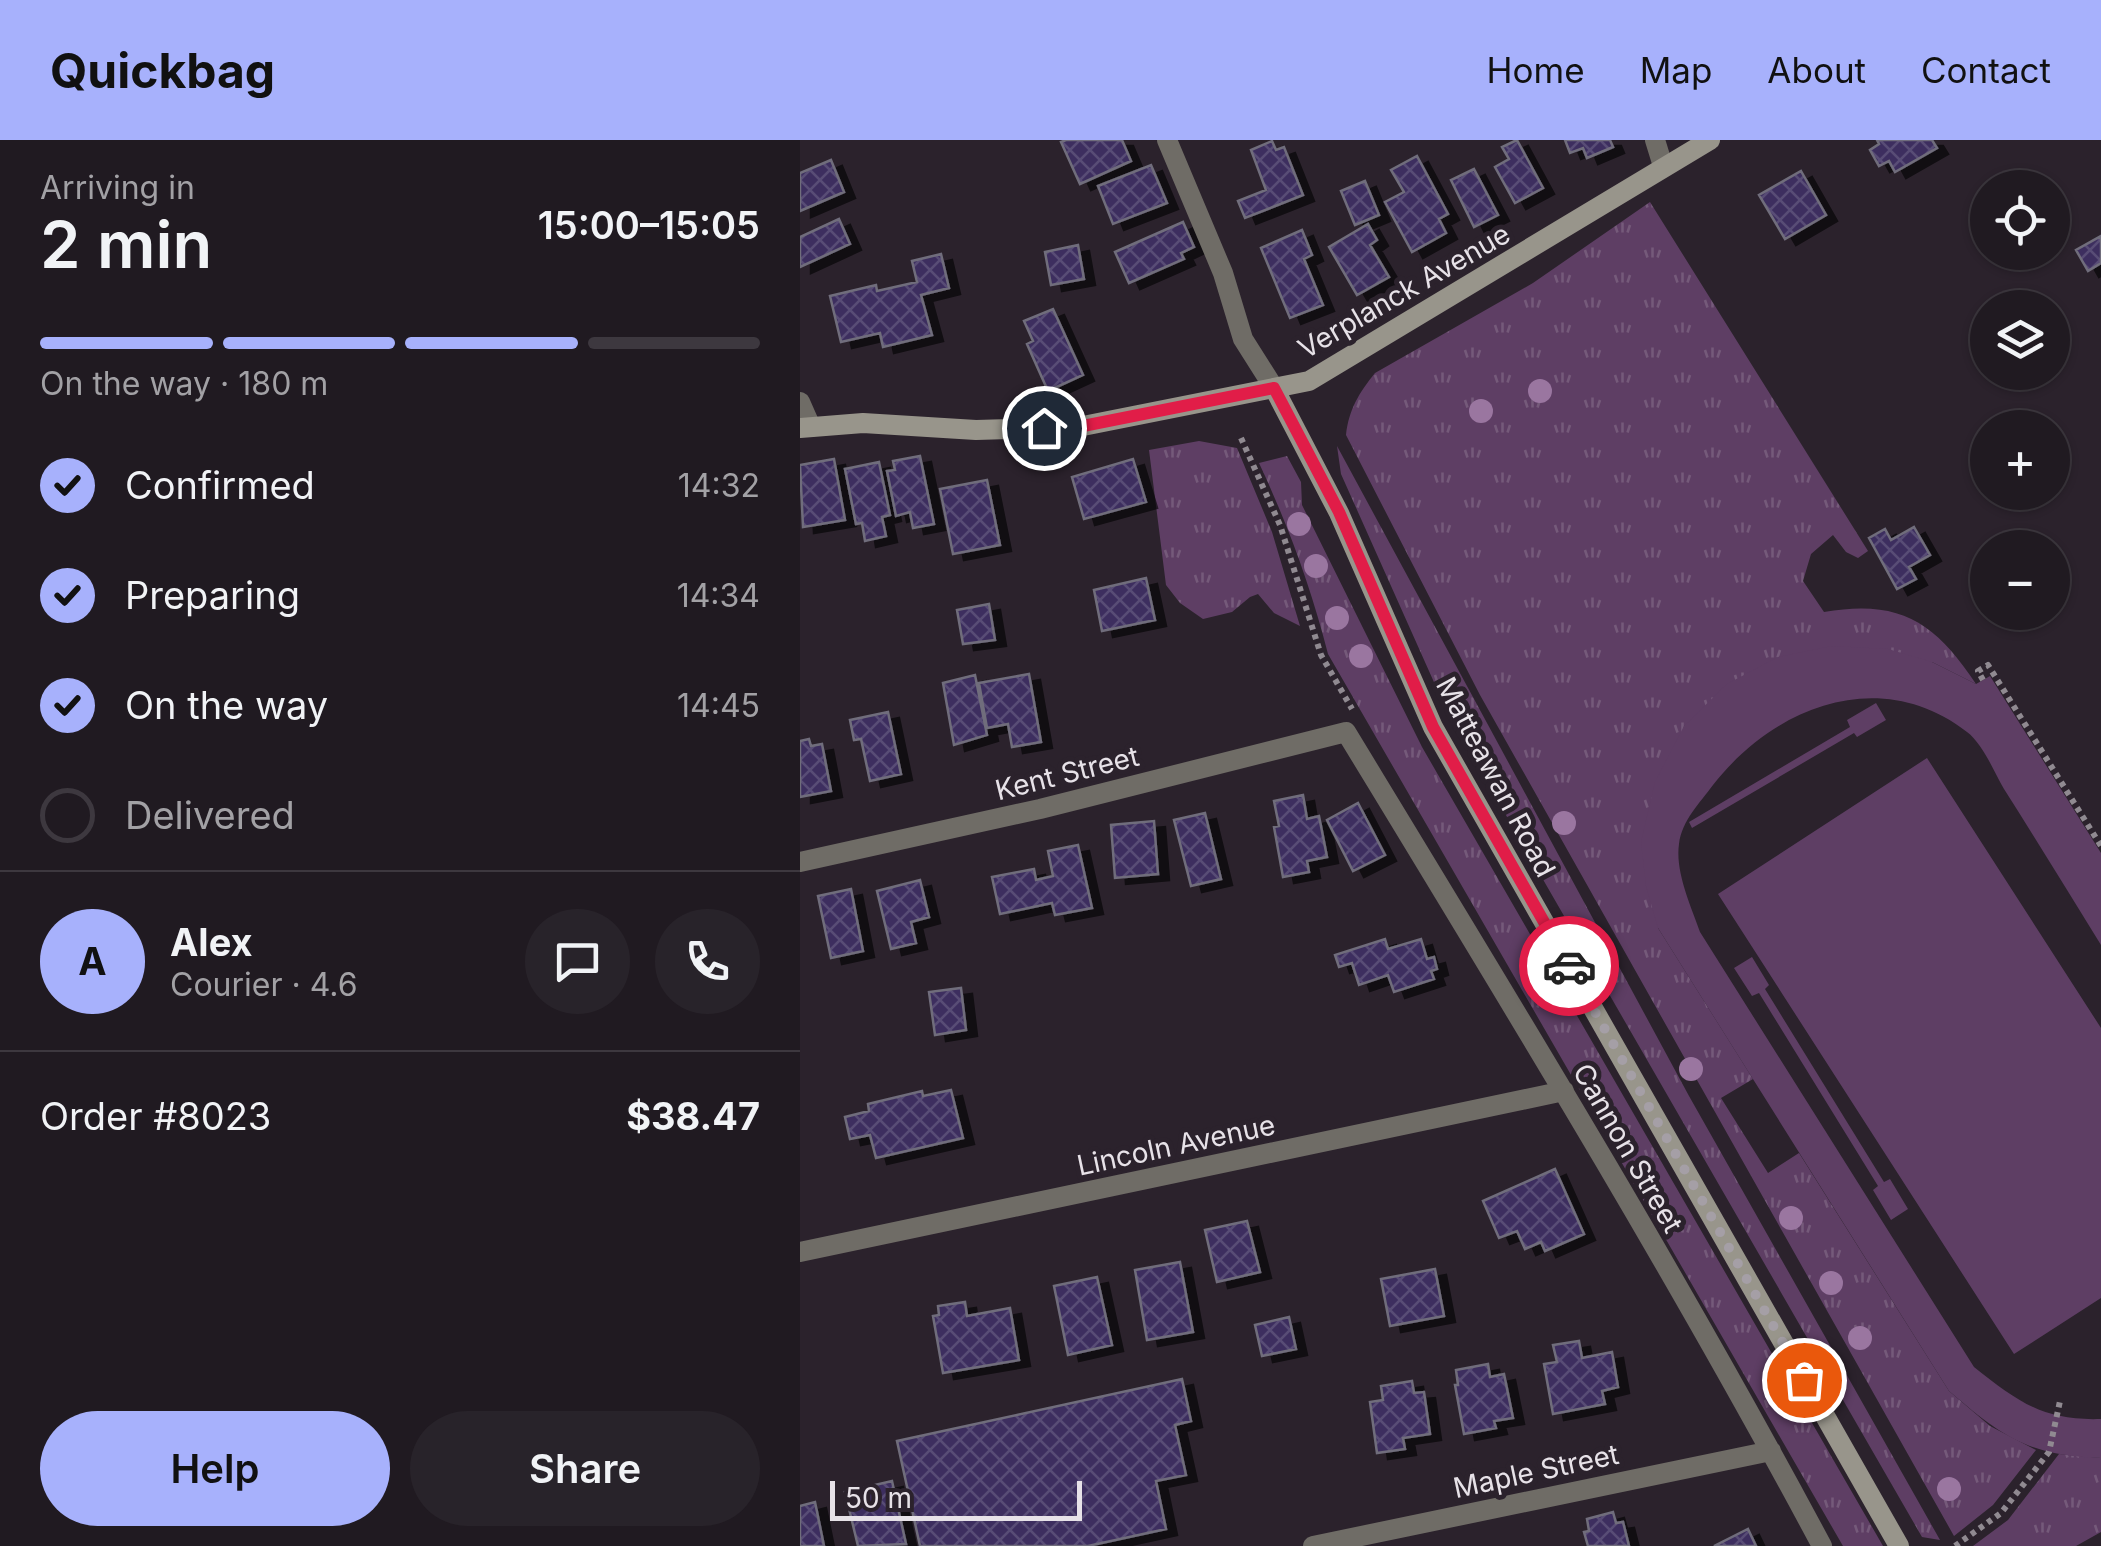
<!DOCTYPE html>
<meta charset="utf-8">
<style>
body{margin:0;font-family:Inter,sans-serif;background:#28232a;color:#f1f3f6;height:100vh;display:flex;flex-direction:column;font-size:38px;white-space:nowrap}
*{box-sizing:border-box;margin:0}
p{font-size:32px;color:#a2a1a5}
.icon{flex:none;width:55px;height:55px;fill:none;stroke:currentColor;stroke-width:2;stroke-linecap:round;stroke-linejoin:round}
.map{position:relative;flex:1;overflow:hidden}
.sheet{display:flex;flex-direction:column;background:#201a21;width:800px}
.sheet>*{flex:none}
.controls{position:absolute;left:1170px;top:30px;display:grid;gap:20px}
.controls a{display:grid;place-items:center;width:100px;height:100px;border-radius:50%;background:#201a21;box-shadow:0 2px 8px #0004,0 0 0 2px #3d383f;font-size:50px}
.scale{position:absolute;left:30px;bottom:25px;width:252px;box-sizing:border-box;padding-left:10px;border:5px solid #e7e2e8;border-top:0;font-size:28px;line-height:35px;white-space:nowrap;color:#e7e2e8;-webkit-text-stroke:8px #2b222c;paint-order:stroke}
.pin{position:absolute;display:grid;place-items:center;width:85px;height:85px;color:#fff;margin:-42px;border:5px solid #fff;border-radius:50%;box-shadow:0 2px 10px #0007}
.courier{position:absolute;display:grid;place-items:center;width:100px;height:100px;margin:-50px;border:8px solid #e11d48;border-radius:50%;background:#fff;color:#222;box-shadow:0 2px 12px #0007}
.headline em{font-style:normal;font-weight:600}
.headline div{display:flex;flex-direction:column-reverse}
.headline{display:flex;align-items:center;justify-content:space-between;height:170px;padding:0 40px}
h1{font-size:65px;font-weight:600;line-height:75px}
.bar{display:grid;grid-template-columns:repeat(4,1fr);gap:15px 10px;align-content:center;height:120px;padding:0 40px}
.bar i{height:12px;border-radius:8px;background:#3d383f}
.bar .current{background:#a7b1fc}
.bar p{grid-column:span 4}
.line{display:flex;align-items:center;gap:25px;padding:0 40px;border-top:2px solid #3d383f}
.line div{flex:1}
.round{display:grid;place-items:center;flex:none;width:105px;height:105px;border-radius:52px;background:#28232a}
ol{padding:0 40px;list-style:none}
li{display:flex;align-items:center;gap:30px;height:110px}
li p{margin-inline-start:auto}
li .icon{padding:10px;border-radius:50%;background:#a7b1fc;color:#111;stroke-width:4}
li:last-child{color:#a2a1a5}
li i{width:55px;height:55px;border:5px solid #3d383f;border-radius:50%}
.primary-button{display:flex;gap:20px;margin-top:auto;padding:20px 40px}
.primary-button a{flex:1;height:115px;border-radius:60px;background:#a7b1fc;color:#111;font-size:40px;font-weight:600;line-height:115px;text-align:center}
.primary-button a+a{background:#28232a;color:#f1f3f6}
header{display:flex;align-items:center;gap:60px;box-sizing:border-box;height:140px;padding:0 50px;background:#a7b1fc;color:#111}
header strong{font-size:48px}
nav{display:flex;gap:55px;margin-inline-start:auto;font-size:35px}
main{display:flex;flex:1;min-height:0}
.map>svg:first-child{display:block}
.grass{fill:url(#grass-tufts)}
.garden{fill:#5e3e64}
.building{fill:url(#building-cross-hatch);stroke:#706d7b;stroke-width:2.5;filter:url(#shadow)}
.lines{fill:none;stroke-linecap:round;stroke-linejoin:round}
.path{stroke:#908a91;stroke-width:6;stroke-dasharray:5 5;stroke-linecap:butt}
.street{stroke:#6f6c66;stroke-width:20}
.secondary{stroke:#98958b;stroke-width:20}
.tree{fill:#9a76a0}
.done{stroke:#a59fa6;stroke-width:10;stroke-dasharray:0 18}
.route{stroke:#e11d48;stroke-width:12}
.labels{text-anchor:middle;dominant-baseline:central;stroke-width:10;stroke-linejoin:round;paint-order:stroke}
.street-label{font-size:28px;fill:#e7e2e8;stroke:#2b222c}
</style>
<header>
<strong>Quickbag</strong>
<nav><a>Home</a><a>Map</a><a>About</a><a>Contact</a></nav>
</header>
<main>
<section class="sheet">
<div class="headline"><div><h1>2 min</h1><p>Arriving in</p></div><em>15:00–15:05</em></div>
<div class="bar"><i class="current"></i><i class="current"></i><i class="current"></i><i></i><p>On the way · 180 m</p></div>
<ol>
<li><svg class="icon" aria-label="check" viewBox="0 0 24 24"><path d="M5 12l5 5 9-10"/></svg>Confirmed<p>14:32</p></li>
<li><svg class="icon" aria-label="check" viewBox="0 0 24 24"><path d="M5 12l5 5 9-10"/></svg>Preparing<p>14:34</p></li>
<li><svg class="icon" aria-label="check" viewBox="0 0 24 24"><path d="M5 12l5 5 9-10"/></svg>On the way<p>14:45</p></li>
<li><i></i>Delivered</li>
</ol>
<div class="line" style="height:180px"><b class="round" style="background:#a7b1fc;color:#111">A</b><div><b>Alex</b><p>Courier · 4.6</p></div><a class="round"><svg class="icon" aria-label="chat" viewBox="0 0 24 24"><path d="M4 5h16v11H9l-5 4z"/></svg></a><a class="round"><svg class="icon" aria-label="phone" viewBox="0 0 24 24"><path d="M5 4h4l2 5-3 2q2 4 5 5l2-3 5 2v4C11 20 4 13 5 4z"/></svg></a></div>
<div class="line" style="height:130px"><div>Order #8023</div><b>$38.47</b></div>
<div class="primary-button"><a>Help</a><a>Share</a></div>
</section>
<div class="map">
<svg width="1301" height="1406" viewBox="0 0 1301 1406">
<defs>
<pattern id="grass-tufts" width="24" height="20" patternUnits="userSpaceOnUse" patternTransform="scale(2.5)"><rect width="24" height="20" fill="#5e3e64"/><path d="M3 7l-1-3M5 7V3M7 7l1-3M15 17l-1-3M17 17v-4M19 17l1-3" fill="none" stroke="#755a7a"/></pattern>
<pattern id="building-cross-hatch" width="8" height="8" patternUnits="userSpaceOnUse" patternTransform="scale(2.5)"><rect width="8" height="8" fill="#3d2f5f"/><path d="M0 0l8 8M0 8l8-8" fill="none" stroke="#594d76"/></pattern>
<filter id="shadow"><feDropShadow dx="11" dy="6" stdDeviation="0" flood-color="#0009"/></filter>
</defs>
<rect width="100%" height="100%" fill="#2b222c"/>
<path class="grass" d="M850,62L1068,411L1058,418L1046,412L1033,395L1011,414L1003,441L1024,472C1100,459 1135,482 1176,544L1132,522L884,586L858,788L953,939L921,958L968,1033L999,1013L1149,1251L1190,1286L1236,1310L1193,1365L1154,1396L680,555L546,295C549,269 559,253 575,233L733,143Z
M399,301L437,308L472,392L500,486L474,473L458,454L450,457L432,472L403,479L380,463L366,445L349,310Z
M537,306L889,956L1140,1400L1122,1397L650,578L541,334Z
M487,316L501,342L502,365L622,607L1083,1406H1043L528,514C511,447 488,385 459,323Z
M1259,1314L1301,1318V1392L1276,1406H1173L1208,1380Z"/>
<path class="garden" d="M1032,506L1088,509L1132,522L1176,544L1190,536L1301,713V805C1269,753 1237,701 1204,649C1194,632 1183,604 1167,592C1080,525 975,566 913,645C900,663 882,680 879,704C875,732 891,766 900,792L1174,1227C1217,1261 1243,1281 1301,1279V1318C1228,1315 1204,1298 1149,1251L858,788L846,746L841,702L855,642L884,586L927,544L978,517Z
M1076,563L1086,580L1057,597L1054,593L892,688L889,682L1050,587L1047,580Z
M1127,618L1301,888V1158L1214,1214L918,754Z
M952,817L969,845L965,849L1084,1042L1090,1039L1108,1069L1091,1080L1073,1050L1078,1046L959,853L952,856L934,828Z"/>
<path class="building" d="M266,0H322L331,21L280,44L261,2Z
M717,0L743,48L715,63L695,27L709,19L702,7Z
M765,0H810L813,7L787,18L783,8L770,13Z
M1077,0H1132L1137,8L1095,32L1089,21L1079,26L1070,10L1079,4Z
M472,1L476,10L484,7L503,55L445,78L438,61L466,50L451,10Z
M617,16L648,74L639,79L646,93L612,112L585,62L604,52L591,30Z
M31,20L44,52L0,71V33Z
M351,25L367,63L313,84L298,46Z
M674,29L698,75L674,87L651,40Z
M1001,31L1026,75L985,99L959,55Z
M565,41L579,75L555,85L541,51Z
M39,79L50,104L0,127V97Z
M383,82L394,107L381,113L384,119L329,143L315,112Z
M568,84L577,100L570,105L589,137L557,155L529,107Z
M502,90L512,115L504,119L523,165L490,178L461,108Z
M1301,96V123L1288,131L1276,110Z
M278,105L284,139L251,145L245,112Z
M141,114L149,148L121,155L132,195L83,207L80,193L41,202L30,156L76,145L77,151L117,142L112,121Z
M253,169L283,235L248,251L227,204L233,201L224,181Z
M120,316L134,384L113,388L110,372L96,376L87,331L95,330L93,321Z
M34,319L45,380L3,387L0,325Z
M333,319L346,362L284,379L272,337Z
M79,322L90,375L82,377L86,396L65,401L62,383L56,384L45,329Z
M187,340L200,405L153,414L140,349Z
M1114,387L1130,415L1109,427L1116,439L1097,449L1069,398L1085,389L1091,400Z
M346,438L355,480L302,491L294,450Z
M189,464L195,500L163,504L157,470Z
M229,534L241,602L212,607L208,584L187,588L179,543Z
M175,535L187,595L154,605L143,543Z
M88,572L101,634L70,641L61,599L54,600L50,580Z
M9,599L11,606L22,604L31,651L0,657V601Z
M503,655L507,679L519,676L527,717L507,721L509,732L483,737L474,687L479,686L474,661Z
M558,663L585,715L553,731L527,680Z
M405,673L421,739L391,746L374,680Z
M354,681L358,734L315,738L311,685Z
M278,705L292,768L255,775L252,763L200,774L192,737L234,729L236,740L253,736L248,711Z
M120,740L129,777L111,782L116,803L91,809L77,751Z
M51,749L63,811L31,818L18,756Z
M585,799L588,809L621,799L627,819L634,817L637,829L631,831L634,839L594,852L588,835L559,845L552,823L539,827L535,815Z
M161,848L166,890L135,895L129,852Z
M151,950L163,998L76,1018L70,995L50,999L45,977L69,971L68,964L122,951L123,956Z
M755,1029L784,1094L745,1111L741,1102L725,1109L717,1091L699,1098L683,1061Z
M447,1081L460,1132L417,1142L405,1090Z
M380,1122L393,1192L347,1200L335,1130Z
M635,1129L644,1176L590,1186L581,1139Z
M297,1137L312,1205L268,1215L254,1146Z
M165,1162L167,1176L210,1168L219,1220L143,1233L133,1176L139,1175L138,1166Z
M489,1177L496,1209L462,1216L455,1185Z
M779,1201L782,1218L812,1212L818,1247L802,1251L805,1264L753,1274L744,1224L757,1222L753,1205Z
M688,1224L690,1237L704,1234L713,1278L694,1281L696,1288L664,1294L655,1245H658L656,1230Z
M382,1239L391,1281L375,1285L386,1335L356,1341L366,1389L288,1406H120L97,1301Z
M612,1241L614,1253L624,1252L630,1294L603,1298L605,1309L577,1313L570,1262L583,1260L581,1246Z
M92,1341L106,1404L58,1406L45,1352Z
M15,1362L24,1406H0V1366Z
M813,1372L816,1383L823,1382L829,1406H788L784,1392L789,1391L787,1379Z
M948,1389L956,1406H914Z"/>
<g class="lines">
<path class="path" d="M441,298L480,385L521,515L552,569
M1183,540L1178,531L1188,525L1301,706
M1155,1406L1201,1373L1249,1312L1260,1261"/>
<path class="street" d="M367,0L423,133L443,199L474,248
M855,0L863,26
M0,262L11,287
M0,722L240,669L546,592C709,860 874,1129 1022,1406
M0,1112L764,951
M513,1406L971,1311"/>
<path class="secondary" d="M474,248L539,373L633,587L1099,1406
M0,288L63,283L176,290L278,287L509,241L910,0"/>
</g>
<g class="tree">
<circle cx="740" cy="251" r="12"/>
<circle cx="681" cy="271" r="12"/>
<circle cx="499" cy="384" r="12"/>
<circle cx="516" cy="426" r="12"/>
<circle cx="537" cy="478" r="12"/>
<circle cx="561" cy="516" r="12"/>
<circle cx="764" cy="683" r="12"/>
<circle cx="891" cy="929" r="12"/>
<circle cx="991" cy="1078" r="12"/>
<circle cx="1031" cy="1143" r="12"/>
<circle cx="1060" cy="1198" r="12"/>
<circle cx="1149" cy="1349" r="12"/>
</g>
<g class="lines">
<path class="done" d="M769,826L1004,1240"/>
<path class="route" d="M244,288L278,287L474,248L539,372L633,587L769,826"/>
</g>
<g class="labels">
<g class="street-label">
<text transform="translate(604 151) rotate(-30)">Verplanck Avenue</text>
<text transform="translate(267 633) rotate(-14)">Kent Street</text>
<text transform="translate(696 637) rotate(62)">Matteawan Road</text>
<text transform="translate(376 1005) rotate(-12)">Lincoln Avenue</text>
<text transform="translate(828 1008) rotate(60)">Cannon Street</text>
<text transform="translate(736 1331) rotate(-12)">Maple Street</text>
</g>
</g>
</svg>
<div class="controls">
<a><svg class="icon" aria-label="locate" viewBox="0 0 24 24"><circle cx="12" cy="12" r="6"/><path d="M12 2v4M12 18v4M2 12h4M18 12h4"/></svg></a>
<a><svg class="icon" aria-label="layers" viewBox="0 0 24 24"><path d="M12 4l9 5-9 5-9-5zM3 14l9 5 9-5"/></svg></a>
<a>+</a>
<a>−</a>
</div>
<div class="scale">50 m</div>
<div class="pin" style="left:1004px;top:1240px;background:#ea580c"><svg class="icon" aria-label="bag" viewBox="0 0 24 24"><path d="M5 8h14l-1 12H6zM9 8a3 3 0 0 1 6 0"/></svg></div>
<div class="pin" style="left:244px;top:288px;background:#1f2937"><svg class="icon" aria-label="home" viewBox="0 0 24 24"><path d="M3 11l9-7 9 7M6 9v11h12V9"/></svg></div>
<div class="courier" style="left:769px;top:826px"><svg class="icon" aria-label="car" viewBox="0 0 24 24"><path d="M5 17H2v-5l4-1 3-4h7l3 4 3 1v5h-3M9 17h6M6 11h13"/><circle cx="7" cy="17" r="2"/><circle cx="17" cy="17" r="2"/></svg></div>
</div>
</main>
